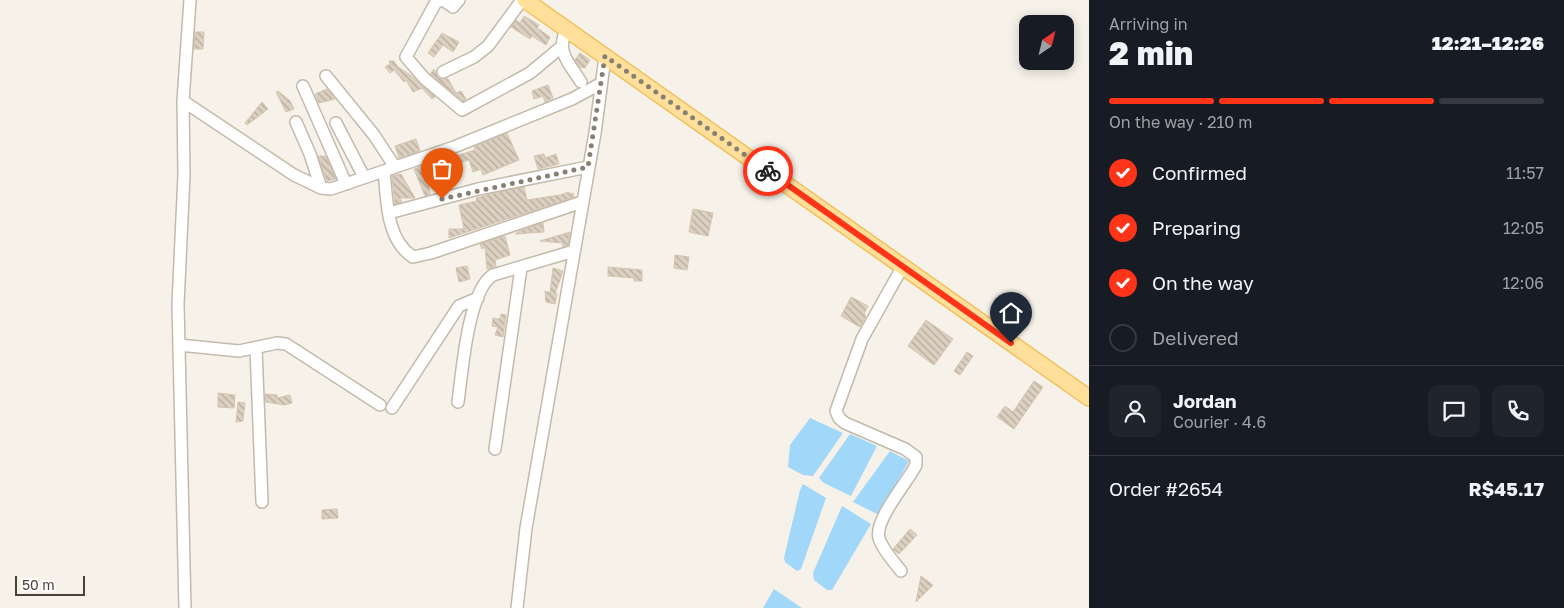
<!DOCTYPE html>
<meta charset="utf-8">
<style>
body{margin:0;font-family:"Golos Text",sans-serif;background:#20242c;color:#f1f3f6;height:100vh;display:flex;flex-direction:column;font-size:19px;white-space:nowrap}
*{box-sizing:border-box;margin:0}
p{font-size:16px;color:#9ea1a6}
.icon{flex:none;width:28px;height:28px;fill:none;stroke:currentColor;stroke-width:2;stroke-linecap:round;stroke-linejoin:round}
.map{position:relative;flex:1;overflow:hidden}
.sheet{display:flex;flex-direction:column;background:#171b24;width:475px}
.sheet>*{flex:none}
.needle{width:32px;rotate:35deg}
.tools{position:absolute;left:1019px;top:15px;display:grid;gap:10px}
.tools a{display:grid;place-items:center;width:55px;height:55px;border-radius:10px;background:#171b24;box-shadow:0 2px 12px #0003;font-size:25px}
.scale{position:absolute;left:15px;bottom:12px;width:70px;box-sizing:border-box;padding-left:5px;border:2px solid #4b4236;border-top:0;font-size:14px;line-height:18px;white-space:nowrap;color:#4b4236;-webkit-text-stroke:4px #fff;paint-order:stroke}
.pin{position:absolute;display:grid;place-items:center;width:42px;height:42px;color:#fff;margin:-51px -21px;border-radius:50% 50% 50% 0;rotate:-45deg;box-shadow:0 0 5px #0007}
.pin .icon{rotate:45deg}
.courier{position:absolute;display:grid;place-items:center;width:50px;height:50px;margin:-25px;border:4px solid #ff3418;border-radius:50%;background:#fff;color:#222;box-shadow:0 1px 6px #0007}
.summary em{font-style:normal;font-weight:800}
.summary div{display:flex;flex-direction:column-reverse}
.summary{display:flex;align-items:center;justify-content:space-between;height:85px;padding:0 20px}
h1{font-size:32px;font-weight:800;line-height:38px}
.bar{display:grid;grid-template-columns:repeat(4,1fr);gap:8px 5px;align-content:center;height:60px;padding:0 20px}
.bar i{height:6px;border-radius:4px;background:#363941}
.bar .current{background:#ff3418}
.bar p{grid-column:span 4}
.line{display:flex;align-items:center;gap:12px;padding:0 20px;border-top:1px solid #363941}
.line div{flex:1}
.round{display:grid;place-items:center;flex:none;width:52px;height:52px;border-radius:10px;background:#20242c}
ol{padding:0 20px;list-style:none}
li{display:flex;align-items:center;gap:15px;height:55px}
li p{margin-inline-start:auto}
li .icon{padding:5px;border-radius:50%;background:#ff3418;color:#fff;stroke-width:4}
li:last-child{color:#9ea1a6}
li i{width:28px;height:28px;border:2px solid #363941;border-radius:50%}
main{display:flex;flex:1;min-height:0}
.map>svg:first-child{display:block}
.water{fill:#a1d7f8}
.building{fill:url(#building-back-hatch);stroke:#d5c5b0}
.lines{fill:none;stroke-linecap:round;stroke-linejoin:round}
.minor-casing{stroke:#c3baab;stroke-width:14}
.major-casing{stroke:#f0c05d;stroke-width:18}
.minor{stroke:#fff;stroke-width:11}
.major{stroke:#ffdf9a;stroke-width:15}
.done{stroke:#878075;stroke-width:5;stroke-dasharray:0 9}
.route{stroke:#ff3418;stroke-width:6}
</style>
<main>
<div class="map">
<svg width="1089" height="608" viewBox="0 0 1089 608">
<defs>
<pattern id="building-back-hatch" width="6" height="6" patternUnits="userSpaceOnUse" patternTransform="scale(1.25)"><rect width="6" height="6" fill="#dcd0c0"/><path d="M-1 5l2 2M0 0l6 6M5-1l2 2" fill="none" stroke="#b4aa9d"/></pattern>
</defs>
<rect width="100%" height="100%" fill="#f6f2e9"/>
<path class="water" d="M810,418L843,433L813,476L803,475L788,467L790,445Z
M850,434L877,446L851,496L824,483L819,478Z
M890,451L909,461L879,515L853,502Z
M803,484L826,498L801,569L797,571L785,562L784,558L800,490Z
M842,506L871,524L832,590H827L814,580L813,573Z
M774,589L802,608H763Z"/>
<path class="building" d="M524,16L539,25L537,28L550,37L546,45L532,36L530,39L511,27L516,20L520,23Z
M195,32H204L203,49H194Z
M442,33L459,42L453,52L443,45L434,57L428,53Z
M580,53L590,60L585,68L580,67L575,60Z
M394,61L398,67L412,76L435,97L432,99L422,88L413,92L406,80L404,82L394,70L390,73L385,67L390,64L389,61Z
M434,69L438,78L448,79L456,93L461,91L466,99L463,101L430,74Z
M548,85L553,98L545,102L543,96L534,99L532,91Z
M327,89L335,99L319,103L315,94Z
M278,91L290,101L294,109L286,112L276,92Z
M262,102L268,109L247,125L245,123Z
M507,133L519,160L483,175L481,169L473,172L469,160L450,165L456,185L449,187L445,174L428,181L430,194L425,196L414,169L475,150L474,147Z
M416,139L420,151L399,158L395,146Z
M544,154L545,158L556,154L559,164L538,169L534,156Z
M318,156H326L336,179L327,181Z
M401,174L415,198H400L402,202L395,204L392,176Z
M524,187L527,200L560,195L569,192V194L573,193L574,197L449,238V229H464L459,205L477,201L476,198L486,195Z
M693,209L713,213L708,236L689,232Z
M543,223L544,232L515,234L520,231Z
M570,232L568,245L563,247L562,243L540,241Z
M505,236L510,255L495,260L496,266L487,269L485,247L482,249L480,244Z
M675,255L689,257L687,270L674,268Z
M467,266L470,279L459,282L456,268Z
M608,267L642,270V281H634V278L608,276Z
M553,268L563,271L555,294H557L555,304L546,302L545,291L550,293Z
M851,297L868,306L864,314L866,316L860,327L841,316Z
M501,314L506,315L503,337L495,335L498,327L492,326L493,318L500,319Z
M926,320L953,339L934,365L908,346Z
M967,352L973,356L960,375L954,371Z
M1034,381L1043,387L1014,429L997,417L1005,406L1013,412Z
M218,393L235,395L234,408L218,407Z
M265,394L277,395V398L290,395L292,403L284,405L266,402Z
M238,402L245,403L243,421L236,422Z
M337,509L338,518L322,519V510Z
M910,529L917,535L899,554L893,549Z
M921,576L933,585L916,602Z"/>
<g class="lines">
<defs>
<path id="minor" d="M459,0L453,7L443,0L436,2L406,57L424,78L462,110L530,73L560,48
M567,29C555,51 569,63 581,82
M443,72L474,57L488,46L522,0
M326,76L374,135L395,167
M303,86L346,184
M183,101L294,175L321,188L331,189L454,147L572,99L600,84
M296,122L310,154L321,188
M336,123L364,177
M384,171C387,200 386,240 413,257L431,253L582,202
M389,213L478,189L588,167
M179,345L239,351L277,343L286,344L380,405
M256,348L262,502
M458,402C462,373 468,290 493,275L574,251
M392,408L459,306L478,298
M495,449L521,268
M901,571C894,562 882,549 879,538C874,520 907,483 916,465V457L905,449L845,423L839,418L836,411L862,339L903,266
M185,608L178,304L184,175L183,101L190,0
M517,608L526,528L595,133L605,57"/>
<path id="major" d="M525,0L1089,398"/>
</defs>
<use href="#minor" class="minor-casing"/>
<use href="#major" class="major-casing"/>
<use href="#minor" class="minor"/>
<use href="#major" class="major"/>
</g>
<g class="lines">
<path class="done" d="M442,199L588,167L605,56L768,171"/>
<path class="route" d="M768,171L1011,343"/>
</g>
</svg>
<div class="tools">
<a><svg class="needle" viewBox="-14 -14 28 28"><path d="M0-13l5 13h-10z" fill="#e53935"/><path d="M0 13l5-13h-10z" fill="#9ea1a6"/></svg></a>
</div>
<div class="scale">50 m</div>
<div class="pin" style="left:442px;top:199px;background:#ea580c"><svg class="icon" aria-label="bag" viewBox="0 0 24 24"><path d="M5 8h14l-1 12H6zM9 8a3 3 0 0 1 6 0"/></svg></div>
<div class="pin" style="left:1011px;top:343px;background:#1f2937"><svg class="icon" aria-label="home" viewBox="0 0 24 24"><path d="M3 11l9-7 9 7M6 9v11h12V9"/></svg></div>
<div class="courier" style="left:768px;top:171px"><svg class="icon" aria-label="bike" viewBox="0 0 24 24"><circle cx="6" cy="16" r="4"/><circle cx="18" cy="16" r="4"/><path d="M6 16l4-8h5l3 8M10 8l3 8H6M13 5h3"/></svg></div>
</div>
<section class="sheet">
<div class="summary"><div><h1>2 min</h1><p>Arriving in</p></div><em>12:21–12:26</em></div>
<div class="bar"><i class="current"></i><i class="current"></i><i class="current"></i><i></i><p>On the way · 210 m</p></div>
<ol>
<li><svg class="icon" aria-label="check" viewBox="0 0 24 24"><path d="M5 12l5 5 9-10"/></svg>Confirmed<p>11:57</p></li>
<li><svg class="icon" aria-label="check" viewBox="0 0 24 24"><path d="M5 12l5 5 9-10"/></svg>Preparing<p>12:05</p></li>
<li><svg class="icon" aria-label="check" viewBox="0 0 24 24"><path d="M5 12l5 5 9-10"/></svg>On the way<p>12:06</p></li>
<li><i></i>Delivered</li>
</ol>
<div class="line" style="height:90px"><a class="round"><svg class="icon" aria-label="person" viewBox="0 0 24 24"><circle cx="12" cy="8" r="4"/><path d="M4 21q1-7 8-7t8 7"/></svg></a><div><b>Jordan</b><p>Courier · 4.6</p></div><a class="round"><svg class="icon" aria-label="chat" viewBox="0 0 24 24"><path d="M4 5h16v11H9l-5 4z"/></svg></a><a class="round"><svg class="icon" aria-label="phone" viewBox="0 0 24 24"><path d="M5 4h4l2 5-3 2q2 4 5 5l2-3 5 2v4C11 20 4 13 5 4z"/></svg></a></div>
<div class="line" style="height:65px"><div>Order #2654</div><b>R$45.17</b></div>
</section>
</main>
